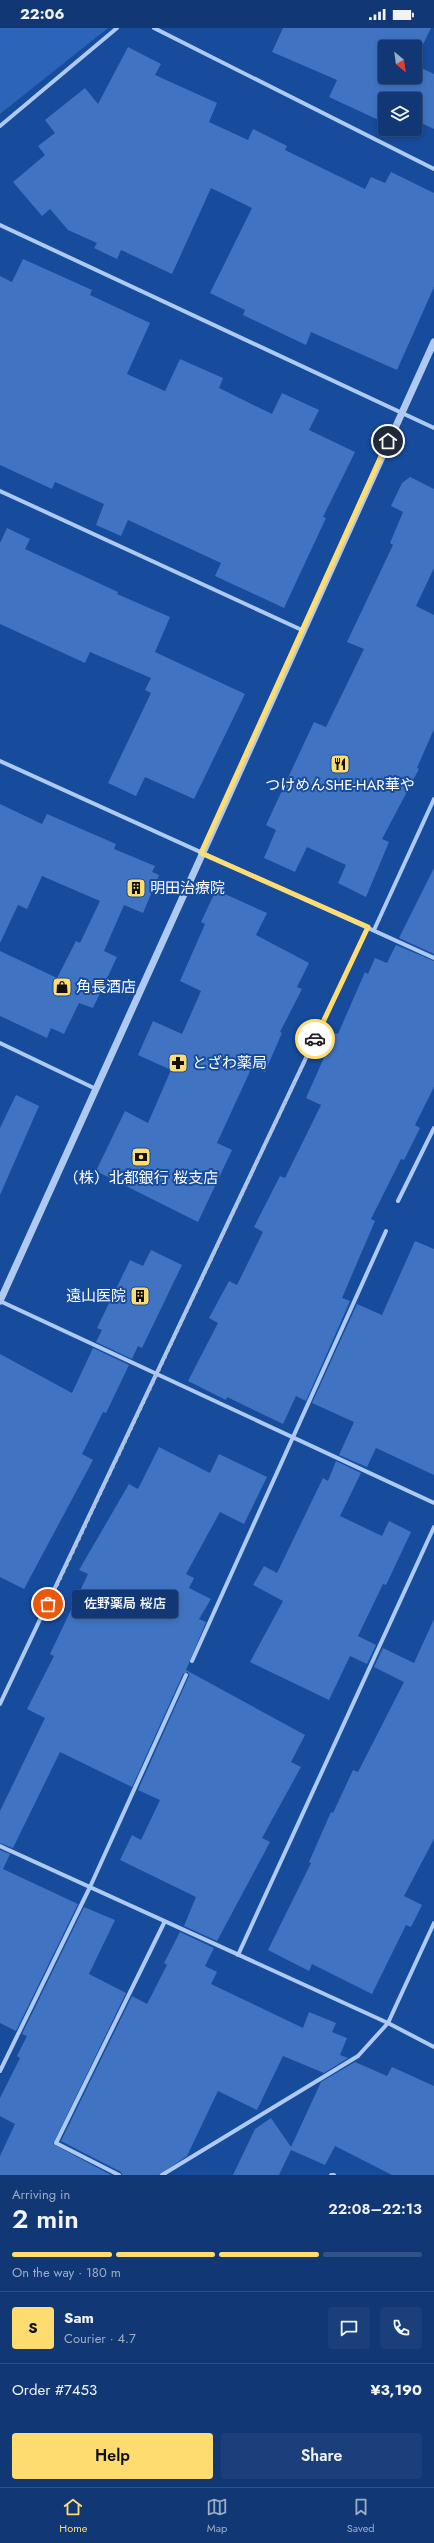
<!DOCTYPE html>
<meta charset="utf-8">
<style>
body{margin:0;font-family:Jost,"Noto Sans JP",sans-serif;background:#1a3f7a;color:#f1f3f6;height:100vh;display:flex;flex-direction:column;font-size:15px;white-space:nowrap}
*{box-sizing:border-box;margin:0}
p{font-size:13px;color:#9cacc5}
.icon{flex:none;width:22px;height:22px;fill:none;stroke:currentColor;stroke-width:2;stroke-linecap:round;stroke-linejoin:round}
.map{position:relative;height:2147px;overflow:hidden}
.drawer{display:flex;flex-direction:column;background:#113875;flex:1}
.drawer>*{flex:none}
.needle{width:26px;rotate:151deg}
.fabs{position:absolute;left:378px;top:12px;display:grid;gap:8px}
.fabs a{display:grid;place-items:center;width:44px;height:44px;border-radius:4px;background:#113875;box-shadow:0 2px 6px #0003,0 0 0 1px #305287;font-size:20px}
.pin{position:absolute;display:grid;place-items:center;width:34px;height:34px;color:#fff;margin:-17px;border:2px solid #fff;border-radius:50%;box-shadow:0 1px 4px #0007}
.courier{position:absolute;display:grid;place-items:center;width:40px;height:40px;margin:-20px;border:3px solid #ffdc6f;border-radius:50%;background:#fff;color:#222;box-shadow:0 1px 5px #0007}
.bubble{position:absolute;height:28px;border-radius:4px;background:#113875;box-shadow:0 2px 6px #0003,0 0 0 1px #305287;font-size:13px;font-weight:600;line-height:28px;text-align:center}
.head em{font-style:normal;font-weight:600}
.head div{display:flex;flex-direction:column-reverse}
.head{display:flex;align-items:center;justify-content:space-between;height:68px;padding:0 12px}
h1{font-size:26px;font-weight:600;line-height:30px}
.bar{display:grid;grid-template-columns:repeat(4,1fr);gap:6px 4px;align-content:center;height:48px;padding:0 12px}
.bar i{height:5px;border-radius:3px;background:#305287}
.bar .selected{background:#ffdc6f}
.bar p{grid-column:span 4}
.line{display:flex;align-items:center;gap:10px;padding:0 12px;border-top:1px solid #305287}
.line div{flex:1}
.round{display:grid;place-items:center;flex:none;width:42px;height:42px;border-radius:4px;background:#1a3f7a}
.button{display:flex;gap:8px;margin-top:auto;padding:8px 12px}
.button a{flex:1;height:46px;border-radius:4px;background:#ffdc6f;color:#111;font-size:16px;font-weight:600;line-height:46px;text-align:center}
.button a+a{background:#1a3f7a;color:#f1f3f6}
.status{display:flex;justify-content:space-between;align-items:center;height:28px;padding:0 20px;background:#113875;direction:ltr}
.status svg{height:11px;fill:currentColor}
.dock{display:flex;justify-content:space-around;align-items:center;height:56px;border-top:1px solid #305287;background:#113875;font-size:11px;color:#9cacc5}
.dock a{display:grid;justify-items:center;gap:2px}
.dock .selected{color:#ffdc6f}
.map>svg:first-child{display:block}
.green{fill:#2b64b9}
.building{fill:#4074c2}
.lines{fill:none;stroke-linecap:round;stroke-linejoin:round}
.minor{stroke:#aecaf2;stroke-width:4}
.tertiary{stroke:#aecaf2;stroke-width:7}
.done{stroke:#aec0dc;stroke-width:4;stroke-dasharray:0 7.2}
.route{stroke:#ffdc6f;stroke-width:5}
.labels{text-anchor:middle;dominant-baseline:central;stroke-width:4;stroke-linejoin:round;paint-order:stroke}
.poi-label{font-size:15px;fill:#fff;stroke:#174b9c;text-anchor:start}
</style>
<div class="status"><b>22:06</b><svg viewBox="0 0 49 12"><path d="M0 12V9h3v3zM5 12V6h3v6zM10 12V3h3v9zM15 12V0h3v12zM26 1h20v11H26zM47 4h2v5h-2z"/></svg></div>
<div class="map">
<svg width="434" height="2147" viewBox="0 0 434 2147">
<rect width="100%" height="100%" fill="#174b9c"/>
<path class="green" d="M0,0H108L0,86Z"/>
<path class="building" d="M283,0H431L415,33V19H385V49H415V37L434,46V101L415,92V71H385V95L329,69L337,52L272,24Z
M128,19L161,36L155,47L217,75L209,94L248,112L253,101L287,118L285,122L365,161L371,149L385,155L391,144L434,165V259L397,342L311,304L306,317L243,287L245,282L210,265L252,180L211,160L172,246L121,222L117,231L94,220L97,215L68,202L50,181L42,188L13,154L45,127L38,118L55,105L45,92L85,60L98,76Z
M23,231L92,262L90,267L150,295L127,346L165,363L180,331L223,350L219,360L272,386L282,365L319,382L309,402L355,424L323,489L326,490L284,580L215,548L221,535L128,492L121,508L96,497L104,476L55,454L52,461L0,437V248L12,254Z
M410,449L434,461V540L416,578L434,587V701L417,740L419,741L382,811L389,814L366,869L338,855L346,837L307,819L295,844L264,830L276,802L266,797L314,694L326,699L364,621L347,614L393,517L390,515L403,484L391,478L402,455Z
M7,500L30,511L25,521L118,564L117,566L170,589L155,624L245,666L194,771L145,749L136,768L108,755L151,665L145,662L151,650L90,624L85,635L0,596V515Z
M0,776L42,796L47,786L116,816L114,821L155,838L152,844L159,847L143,885L124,877L104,923L117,929L93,980L79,975L64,1006L51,1000L47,1010L0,988V923L57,950L76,913L80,915L100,873L42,848L27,881L18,877L0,915Z
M434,840V926L399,910Z
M216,862L267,885L256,907L309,935L297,959L302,961L280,1004L282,1005L265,1044L252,1039L217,1115L232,1122L198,1194L96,1143L125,1083L148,1095L171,1042L138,1027L153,993L182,1006L201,963L180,953L205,896L201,894Z
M396,917L434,933V1059L415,1097L420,1100L404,1132L401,1131L371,1191L375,1193L342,1270L350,1273L306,1373L296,1368L283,1396L227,1369L226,1372L188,1353L218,1295L209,1290L229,1253L237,1257L263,1204L254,1199L280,1148L285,1150L321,1077L306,1070L335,1005L338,1006L365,944L368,946L375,930L387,935Z
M16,1067L39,1078L0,1167V1100Z
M415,1213L434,1221V1447L376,1420L367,1439L339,1427L354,1394L312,1375L357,1276L382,1287Z
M151,1222L182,1237L142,1320L138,1318L132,1331L96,1314L102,1302L97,1300L130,1232L143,1238Z
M93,1320L129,1337L106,1385L103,1384L82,1426L93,1432L24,1561L0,1549V1326L72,1365Z
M159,1419L210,1445L219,1426L267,1449L244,1496L220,1484L186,1546L194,1550L189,1560L211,1571L199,1591L206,1594L186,1642L305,1707L291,1734L301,1739L262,1810L270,1814L217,1913L184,1898L196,1869L120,1832L132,1807L141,1812L160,1772L138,1762L189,1648L188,1644L183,1646L132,1759L60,1724L13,1820L0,1815V1783L45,1690L27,1681L54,1628L50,1626L88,1546L79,1542L129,1456L138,1461Z
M336,1433L361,1445L340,1488L382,1508L389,1493L411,1504L386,1557L383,1556L358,1608L376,1617L367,1636L350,1628L329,1672L250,1634L283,1573L253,1557L264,1538L277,1545L323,1450L328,1453Z
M434,1591V1811L404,1868L422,1877L411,1899L406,1897L372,1966L312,1936L309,1943L268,1922L311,1835L309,1834L331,1784L333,1785L353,1742L358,1744L404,1654L374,1639L383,1620L414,1635Z
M0,1822L10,1826L3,1841L78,1876L16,2003L0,1995Z
M84,1879L115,1892L89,1946L126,1965L53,2116L111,2147H0V2128L15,2096L0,2088V2070L20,2030L17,2028L27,2008L22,2006Z
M180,1904L214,1920L205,1938L217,1944L211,1956L303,2000L309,1984L336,1995L332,2004L347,2010L340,2027L348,2030L324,2045L283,2028L257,2082L218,2063L187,2128L159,2147H122L121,2144L61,2113L132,1968L147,1976L167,1937L164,1935Z
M355,2034L387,2048L392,2039L434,2058V2147H392L335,2118L325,2137L291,2122L279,2147H233L255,2101L271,2090L291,2119L321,2054Z"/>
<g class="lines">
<path class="minor" d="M154,0L434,141
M0,98L117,0
M0,197L434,400
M0,463L304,603
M0,733L434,930
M374,902L434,771
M0,1015L96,1061
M398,1173L434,1100
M0,1273L434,1475
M192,1633L386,1203
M0,1676L368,899
M0,1818L388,1995L434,2019
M238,1927L434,1499
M0,2043L90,1859L186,1647
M119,2147L56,2115L165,1893
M162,2147L358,2028L388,1995L434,1895
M331,2147H334"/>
<path class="tertiary" d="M0,1273L434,314"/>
</g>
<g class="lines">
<path class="done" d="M48,1576L315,1011"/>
<path class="route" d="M315,1011L368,899L201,825L388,413"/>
</g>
<defs>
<symbol id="restaurant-square" viewBox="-11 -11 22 22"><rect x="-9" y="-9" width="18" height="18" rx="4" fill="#ffdc6f" stroke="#174b9c"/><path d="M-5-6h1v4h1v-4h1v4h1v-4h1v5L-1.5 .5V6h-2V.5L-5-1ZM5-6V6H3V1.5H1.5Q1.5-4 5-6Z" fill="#111"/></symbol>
<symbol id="building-square" viewBox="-11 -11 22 22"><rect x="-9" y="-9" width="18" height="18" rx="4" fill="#ffdc6f" stroke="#174b9c"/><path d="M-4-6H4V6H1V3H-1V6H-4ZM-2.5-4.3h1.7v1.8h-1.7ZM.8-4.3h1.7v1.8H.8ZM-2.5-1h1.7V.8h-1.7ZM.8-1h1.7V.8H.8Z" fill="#111"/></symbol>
<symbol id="shop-square" viewBox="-11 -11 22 22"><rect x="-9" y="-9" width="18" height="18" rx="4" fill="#ffdc6f" stroke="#174b9c"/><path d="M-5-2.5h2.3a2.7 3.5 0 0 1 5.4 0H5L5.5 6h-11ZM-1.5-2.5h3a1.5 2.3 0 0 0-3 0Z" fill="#111"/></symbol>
<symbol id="pharmacy-square" viewBox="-11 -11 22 22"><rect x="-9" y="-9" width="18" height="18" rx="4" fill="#ffdc6f" stroke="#174b9c"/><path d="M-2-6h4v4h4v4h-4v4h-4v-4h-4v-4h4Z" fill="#111"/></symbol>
<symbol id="bank-square" viewBox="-11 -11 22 22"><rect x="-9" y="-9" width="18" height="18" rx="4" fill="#ffdc6f" stroke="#174b9c"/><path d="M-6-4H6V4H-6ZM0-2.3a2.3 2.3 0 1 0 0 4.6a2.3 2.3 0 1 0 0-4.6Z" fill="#111"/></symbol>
</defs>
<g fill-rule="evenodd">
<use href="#restaurant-square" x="329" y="725" width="22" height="22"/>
<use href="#building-square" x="125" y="849" width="22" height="22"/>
<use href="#shop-square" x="51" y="948" width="22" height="22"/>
<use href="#pharmacy-square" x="167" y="1024" width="22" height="22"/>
<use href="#bank-square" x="130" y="1118" width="22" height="22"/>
<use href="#building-square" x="129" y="1257" width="22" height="22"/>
</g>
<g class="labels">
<g class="poi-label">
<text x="340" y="757" text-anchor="middle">つけめんSHE-HAR華や</text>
<text x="150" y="860">明田治療院</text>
<text x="76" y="959">角長酒店</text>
<text x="192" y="1035">とざわ薬局</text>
<text x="141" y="1150" text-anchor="middle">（株）北都銀行 桜支店</text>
<text x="126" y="1268" text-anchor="end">遠山医院</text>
</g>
</g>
</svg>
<div class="fabs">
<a><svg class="needle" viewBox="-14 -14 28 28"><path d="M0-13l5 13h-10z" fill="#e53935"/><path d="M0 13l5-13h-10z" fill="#9cacc5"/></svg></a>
<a><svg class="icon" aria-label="layers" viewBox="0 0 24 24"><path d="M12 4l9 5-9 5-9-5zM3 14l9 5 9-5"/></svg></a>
</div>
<div class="pin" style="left:48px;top:1576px;background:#ea580c"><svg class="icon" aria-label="bag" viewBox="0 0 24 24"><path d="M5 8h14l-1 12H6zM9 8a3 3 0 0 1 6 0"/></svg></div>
<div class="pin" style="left:388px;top:413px;background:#1f2937"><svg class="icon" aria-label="home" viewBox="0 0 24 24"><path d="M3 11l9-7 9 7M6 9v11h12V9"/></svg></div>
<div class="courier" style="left:315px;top:1011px"><svg class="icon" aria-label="car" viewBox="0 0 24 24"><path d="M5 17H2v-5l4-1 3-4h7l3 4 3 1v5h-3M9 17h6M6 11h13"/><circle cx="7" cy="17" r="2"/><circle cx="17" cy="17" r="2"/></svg></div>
<div class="bubble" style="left:72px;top:1562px;width:106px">佐野薬局 桜店</div>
</div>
<section class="drawer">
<div class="head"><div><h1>2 min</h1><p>Arriving in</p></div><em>22:08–22:13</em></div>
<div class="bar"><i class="selected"></i><i class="selected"></i><i class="selected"></i><i></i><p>On the way · 180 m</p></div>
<div class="line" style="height:72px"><b class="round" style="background:#ffdc6f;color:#111">S</b><div><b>Sam</b><p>Courier · 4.7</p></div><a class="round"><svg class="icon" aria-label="chat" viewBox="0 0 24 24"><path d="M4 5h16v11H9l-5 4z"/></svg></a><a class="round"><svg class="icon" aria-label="phone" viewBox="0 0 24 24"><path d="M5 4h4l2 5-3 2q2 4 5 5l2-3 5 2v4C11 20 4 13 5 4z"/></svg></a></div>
<div class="line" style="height:52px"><div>Order #7453</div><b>¥3,190</b></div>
<div class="button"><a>Help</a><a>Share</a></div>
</section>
<nav class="dock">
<a class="selected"><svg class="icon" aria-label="home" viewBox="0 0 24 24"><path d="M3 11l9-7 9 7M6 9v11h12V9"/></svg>Home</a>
<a><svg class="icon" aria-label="map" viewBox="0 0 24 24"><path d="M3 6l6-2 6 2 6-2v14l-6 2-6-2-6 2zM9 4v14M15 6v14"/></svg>Map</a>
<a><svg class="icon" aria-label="saved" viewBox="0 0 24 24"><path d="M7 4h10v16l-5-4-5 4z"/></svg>Saved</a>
</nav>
